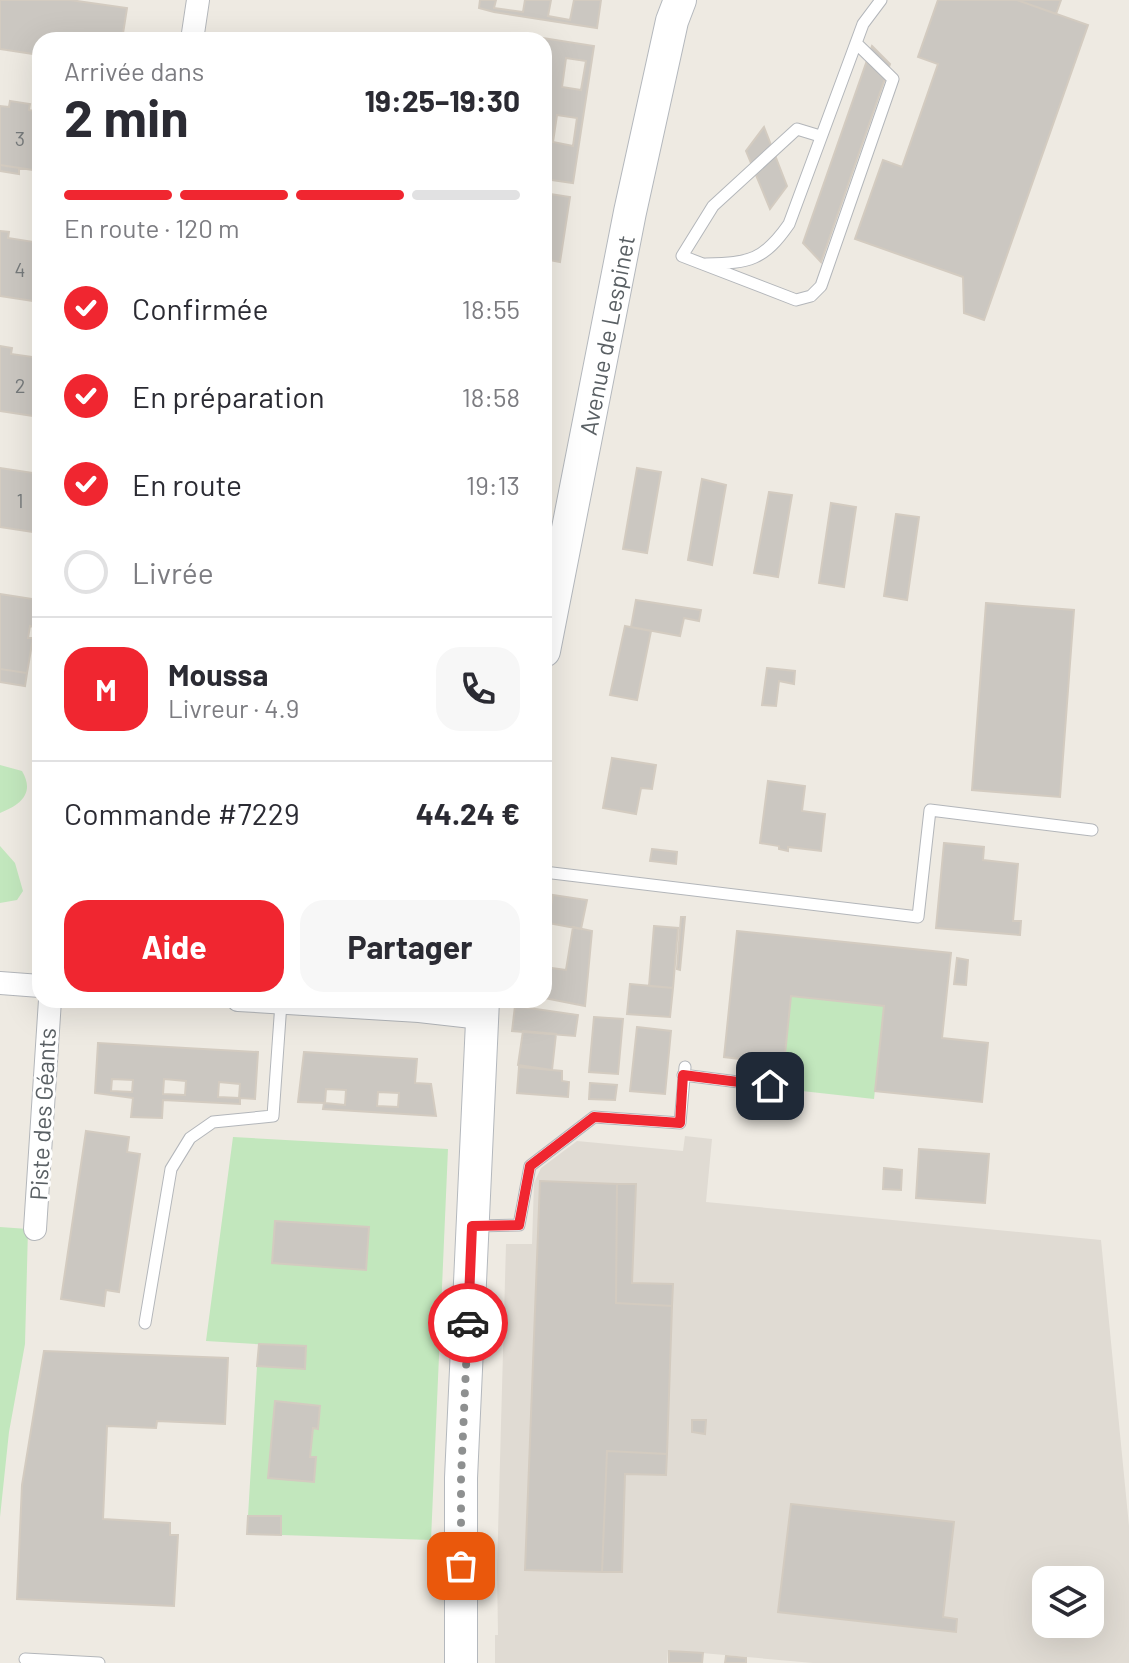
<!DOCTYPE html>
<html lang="fr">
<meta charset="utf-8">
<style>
body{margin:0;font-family:Barlow,sans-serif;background:#f7f7f7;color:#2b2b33;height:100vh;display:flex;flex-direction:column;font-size:30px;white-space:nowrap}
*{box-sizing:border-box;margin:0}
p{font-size:26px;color:#7c7c81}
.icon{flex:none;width:44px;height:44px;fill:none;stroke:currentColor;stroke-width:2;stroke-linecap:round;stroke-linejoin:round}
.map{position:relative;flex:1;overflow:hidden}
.panel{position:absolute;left:32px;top:32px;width:520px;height:976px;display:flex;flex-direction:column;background:#fff;border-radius:24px;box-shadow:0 8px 32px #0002}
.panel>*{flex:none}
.fabs{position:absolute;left:1032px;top:1566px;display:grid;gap:16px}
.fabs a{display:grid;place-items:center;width:72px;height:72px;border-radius:16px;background:#fff;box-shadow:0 8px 32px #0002;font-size:40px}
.pin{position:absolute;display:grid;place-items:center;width:68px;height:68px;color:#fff;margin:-34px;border-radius:16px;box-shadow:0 4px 12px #0006}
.courier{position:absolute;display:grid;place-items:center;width:80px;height:80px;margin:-40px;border:6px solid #f02630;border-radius:50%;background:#fff;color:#222;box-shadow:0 2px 10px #0007}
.headline em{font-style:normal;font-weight:700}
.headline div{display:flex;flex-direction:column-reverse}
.headline{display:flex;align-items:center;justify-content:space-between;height:136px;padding:0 32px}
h1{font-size:52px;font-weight:700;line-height:60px}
.bar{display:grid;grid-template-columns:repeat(4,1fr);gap:12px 8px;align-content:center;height:96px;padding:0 32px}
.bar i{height:10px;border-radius:6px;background:#e1e1e2}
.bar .active{background:#f02630}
.bar p{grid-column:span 4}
.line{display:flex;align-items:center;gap:20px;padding:0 32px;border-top:2px solid #e1e1e2}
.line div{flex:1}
.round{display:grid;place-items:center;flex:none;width:84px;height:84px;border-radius:24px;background:#f7f7f7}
ol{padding:0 32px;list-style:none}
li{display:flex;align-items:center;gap:24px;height:88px}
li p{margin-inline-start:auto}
li .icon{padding:8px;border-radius:50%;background:#f02630;color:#fff;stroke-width:4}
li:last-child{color:#7c7c81}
li i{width:44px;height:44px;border:4px solid #e1e1e2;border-radius:50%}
.cta{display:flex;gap:16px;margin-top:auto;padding:16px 32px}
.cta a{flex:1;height:92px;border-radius:24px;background:#f02630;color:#fff;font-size:32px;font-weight:700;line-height:92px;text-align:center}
.cta a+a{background:#f7f7f7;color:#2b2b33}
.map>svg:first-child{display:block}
.education{fill:#e0dbd3;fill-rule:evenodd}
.green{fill:#c2e7bd;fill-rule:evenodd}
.building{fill:#cbc7c1;stroke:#d3cbc0;stroke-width:2;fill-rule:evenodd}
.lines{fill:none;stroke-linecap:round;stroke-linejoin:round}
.lane-casing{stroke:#b3b6ba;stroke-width:13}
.street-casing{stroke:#b3b6ba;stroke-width:24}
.secondary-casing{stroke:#b4b8bd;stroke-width:34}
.lane{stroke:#fff;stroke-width:11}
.street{stroke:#fff;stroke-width:22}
.secondary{stroke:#fff;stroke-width:32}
.done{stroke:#8e9090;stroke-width:8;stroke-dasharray:0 14.4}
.route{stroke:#f02630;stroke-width:10}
.labels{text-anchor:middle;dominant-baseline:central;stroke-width:6;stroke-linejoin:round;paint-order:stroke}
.number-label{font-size:20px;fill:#767a7b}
.street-label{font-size:24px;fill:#5a6064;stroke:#fff}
</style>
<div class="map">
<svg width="1129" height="1663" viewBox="0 0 1129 1663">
<rect width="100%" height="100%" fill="#eeeae2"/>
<path class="education" d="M685,1136L712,1139L706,1202L1101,1240L1129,1526V1663H813L668,1650L667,1663H495V1635H498L497,1569L506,1244H532L534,1183L541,1168L577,1141L683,1151ZM1046,1580H1090V1624H1046Z"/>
<path class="green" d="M0,765L22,771C35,793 21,805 0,813Z
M0,846L15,863L23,891L17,900L0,903Z
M791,996L884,1006L874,1099L775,1088L778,1063H784Z
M233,1137L448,1149L431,1540L281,1535V1517L248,1516L257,1366L304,1369L306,1347L206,1341ZM275,1401L320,1406L318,1428H313L310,1457L316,1458L313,1482L268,1478Z
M0,1227L28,1229L25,1344L9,1432L0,1517Z"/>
<path class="building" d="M0,0H70L127,8L122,40H40V55L0,49Z
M480,0H496L494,8L523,12L525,0H551L548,16L570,20L574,0H601L597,28L494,12L479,8Z
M938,0H1017L1088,25L984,320L964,313L963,277L855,239L883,160L902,167L938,64L918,57Z
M1017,0H1061L1056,14Z
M530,36L594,46L573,183L544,179V40H530ZM566,58L586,61L581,90L562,87ZM557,115L577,118L573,146L553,142Z
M872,46L890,64L821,262L803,243Z
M10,101L30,104L29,110L40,112V171L0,165V106L9,107Z
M764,127L787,186L770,209L746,151Z
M0,165L19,168V174L0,171Z
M544,193L570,197L560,262L544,259Z
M0,231L9,232L8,238L40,243V302L0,296Z
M544,318L550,319L544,358Z
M0,346L12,348L11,354L40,358V417L0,411Z
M0,468L40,474V533L0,527Z
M637,468L661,472L647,553L623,549Z
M702,479L726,485L712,565L688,560Z
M769,492L792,495L778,577L754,573Z
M831,503L856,507L844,587L819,583Z
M896,514L919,517L907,600L884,596Z
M0,594L39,600L34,627L30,626L28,638H33L27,673L0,669Z
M636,600L701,610L699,621L684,618L680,636L631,627Z
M986,603L1074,610L1060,797L972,790Z
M625,626L651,631L637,700L610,695Z
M767,668L795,671L794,684L779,681L776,706L762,705Z
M0,669L27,673L25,686L0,682Z
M612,758L656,765L652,789L641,788L636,814L603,808Z
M768,781L805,786L802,811L825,814L821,851L788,847V851L779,849V846L760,843Z
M944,843L984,847L983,860L1018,864L1013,921H1021L1020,935L936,928Z
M652,849L677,852L676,864L650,861Z
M553,895L587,900L581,929L548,923Z
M681,917H685L680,970L677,969Z
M654,926L678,928L673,988L649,986Z
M573,927L592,931L585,1006L544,998V967L566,970Z
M737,931L951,953L942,1038L988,1043L982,1102L875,1091L884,1006L791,996L784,1064L724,1057Z
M957,958L968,960L966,985L954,984Z
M630,984L673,988L670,1017L627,1014Z
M515,1006L578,1015L575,1036L512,1031Z
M594,1017L623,1019L618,1074L589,1072Z
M637,1027L671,1031L665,1094L630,1091Z
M523,1031L556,1034L552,1070L518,1065Z
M98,1043L258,1052L255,1099L240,1098V1104L163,1100L162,1118L131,1117L133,1098L95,1093ZM112,1079L133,1080L132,1092L111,1091ZM164,1079L186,1081L185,1095L163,1094ZM219,1082L240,1084L239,1098L218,1097Z
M304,1052L417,1059L415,1083L431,1084L436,1116L323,1109L324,1103L298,1102ZM326,1089L346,1090L345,1105L325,1103ZM378,1092L399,1093L398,1107L377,1106Z
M519,1067L562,1071V1081L569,1082L568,1097L517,1093Z
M590,1083L617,1085L615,1100L589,1099Z
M86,1131L129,1137L127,1152L140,1154L119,1292L106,1290L104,1306L61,1299Z
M919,1149L989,1154L985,1203L916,1198Z
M884,1168L902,1170L901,1190L883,1189Z
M540,1181L617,1184L616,1303L672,1306L667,1454L607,1451L602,1572L525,1570Z
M617,1184H636L632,1283L673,1284L672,1306L616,1303Z
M275,1221L369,1227L366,1270L272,1263Z
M259,1344L306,1346L305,1369L257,1366Z
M44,1351L228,1358L225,1424L157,1421L156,1428L107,1426L103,1519L170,1523V1535H178L174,1606L17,1599L22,1485Z
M275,1401L320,1406L318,1429L313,1428L310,1457H316L314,1482L268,1478Z
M692,1420H706L705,1434L692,1432Z
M607,1451L667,1454L666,1475L625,1474L622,1572H602Z
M791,1504L954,1522L943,1617L957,1619L956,1632L778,1612Z
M248,1516H281V1535L247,1534Z
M669,1651L703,1653L702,1663H669Z
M726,1656L746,1658V1663H725Z"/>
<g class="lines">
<defs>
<path id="lane" d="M820,136L797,129L713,206L682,256L796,300L811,296L821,286L893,79L856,43
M706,264C750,263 764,260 789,224L856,43L863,24L881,0
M544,872L918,917L930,810L1092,830
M683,1075L770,1086
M476,1226L519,1225L530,1166L594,1117L680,1123L685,1067
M145,1323L171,1169L190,1138L213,1122L273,1116L281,1003
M25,1659L99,1663"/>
<path id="street" d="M192,40L198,0
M0,983L40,986
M238,1000L419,1011L481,1018
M35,1229L50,1000"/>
<g id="secondary">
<path id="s1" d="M544,651L630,212L672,21L680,0"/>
<path d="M461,1663V1478L483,1000"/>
</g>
</defs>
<use href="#lane" class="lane-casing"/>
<use href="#street" class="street-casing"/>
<use href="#secondary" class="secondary-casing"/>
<use href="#lane" class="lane"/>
<use href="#street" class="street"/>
<use href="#secondary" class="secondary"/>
</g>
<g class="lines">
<path class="done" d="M461,1566V1478L468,1323"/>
<path class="route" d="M468,1323L472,1226L519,1225L530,1166L594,1117L680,1123L683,1075L770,1086"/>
</g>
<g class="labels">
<g class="number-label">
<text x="20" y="138">3</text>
<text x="20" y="269">4</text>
<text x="20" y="385">2</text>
<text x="20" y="500">1</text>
</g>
<g class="street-label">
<text stroke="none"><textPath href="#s1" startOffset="322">Avenue de Lespinet</textPath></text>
<text transform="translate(42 1114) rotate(-87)">Piste des Géants</text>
</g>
</g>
</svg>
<div class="fabs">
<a><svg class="icon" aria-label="layers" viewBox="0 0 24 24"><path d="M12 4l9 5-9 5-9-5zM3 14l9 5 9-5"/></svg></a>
</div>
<div class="pin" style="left:461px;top:1566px;background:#ea580c"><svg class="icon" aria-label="bag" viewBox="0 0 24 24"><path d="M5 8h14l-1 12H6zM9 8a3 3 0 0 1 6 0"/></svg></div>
<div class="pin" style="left:770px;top:1086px;background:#1f2937"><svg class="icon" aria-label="home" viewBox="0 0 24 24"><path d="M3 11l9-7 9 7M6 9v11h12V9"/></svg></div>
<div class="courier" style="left:468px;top:1323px"><svg class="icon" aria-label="car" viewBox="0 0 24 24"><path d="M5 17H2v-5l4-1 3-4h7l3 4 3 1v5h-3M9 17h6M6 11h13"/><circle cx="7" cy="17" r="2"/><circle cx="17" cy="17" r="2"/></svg></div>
<section class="panel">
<div class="headline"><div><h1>2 min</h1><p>Arrivée dans</p></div><em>19:25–19:30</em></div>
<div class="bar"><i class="active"></i><i class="active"></i><i class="active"></i><i></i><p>En route · 120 m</p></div>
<ol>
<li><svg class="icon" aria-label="check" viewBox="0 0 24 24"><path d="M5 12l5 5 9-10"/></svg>Confirmée<p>18:55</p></li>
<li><svg class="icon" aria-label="check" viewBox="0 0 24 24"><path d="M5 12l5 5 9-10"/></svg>En préparation<p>18:58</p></li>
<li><svg class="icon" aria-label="check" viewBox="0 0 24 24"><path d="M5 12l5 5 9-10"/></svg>En route<p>19:13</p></li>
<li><i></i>Livrée</li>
</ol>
<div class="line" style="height:144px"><b class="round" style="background:#f02630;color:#fff">M</b><div><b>Moussa</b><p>Livreur · 4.9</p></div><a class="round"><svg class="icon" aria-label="phone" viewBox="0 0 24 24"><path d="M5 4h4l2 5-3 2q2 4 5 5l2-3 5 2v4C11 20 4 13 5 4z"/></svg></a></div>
<div class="line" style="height:104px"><div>Commande #7229</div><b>44.24 €</b></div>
<div class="cta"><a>Aide</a><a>Partager</a></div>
</section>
</div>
